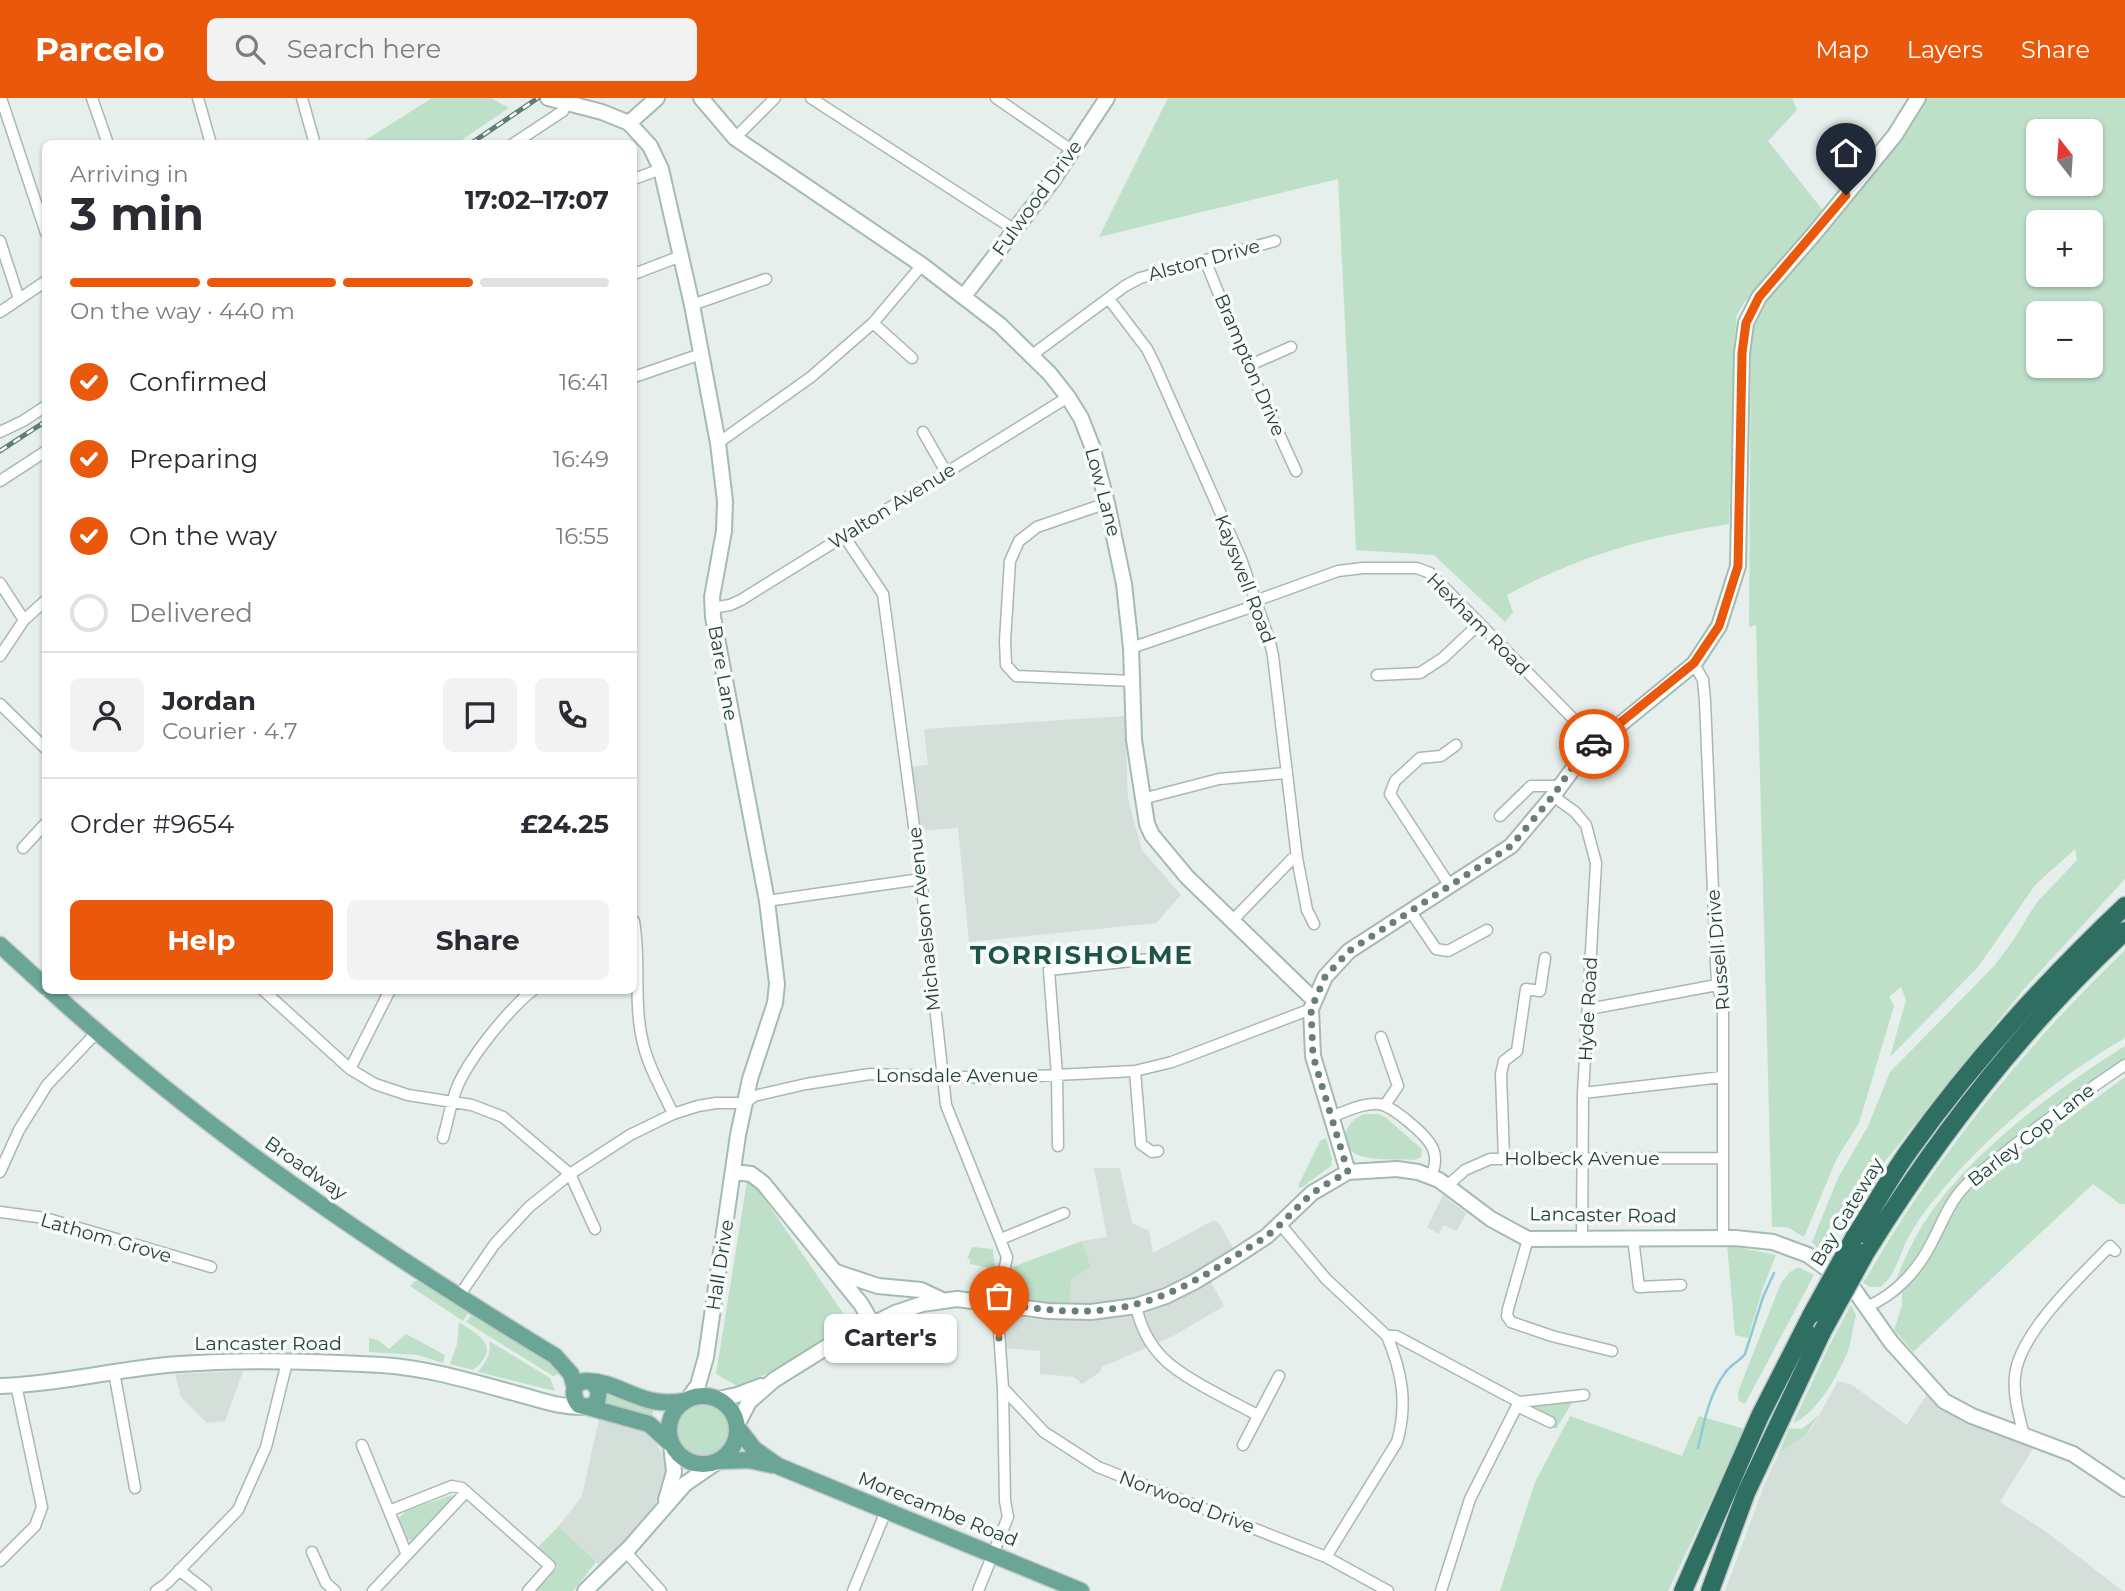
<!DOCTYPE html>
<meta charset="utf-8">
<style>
body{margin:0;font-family:Montserrat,sans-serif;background:#f2f2f3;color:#2b2b33;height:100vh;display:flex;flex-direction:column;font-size:26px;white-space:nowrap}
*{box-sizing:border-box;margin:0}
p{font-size:23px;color:#7c7c81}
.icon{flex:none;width:38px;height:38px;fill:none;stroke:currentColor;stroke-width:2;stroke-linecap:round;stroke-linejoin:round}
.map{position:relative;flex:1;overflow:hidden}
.drawer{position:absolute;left:42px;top:42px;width:595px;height:854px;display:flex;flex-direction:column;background:#fff;border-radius:10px;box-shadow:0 2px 5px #0004}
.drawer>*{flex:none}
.needle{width:46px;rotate:343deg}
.buttons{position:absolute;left:2026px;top:21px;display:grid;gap:14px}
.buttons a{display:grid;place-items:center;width:77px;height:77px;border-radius:10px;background:#fff;box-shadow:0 2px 5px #0004;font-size:35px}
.pin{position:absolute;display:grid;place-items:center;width:60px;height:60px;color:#fff;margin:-72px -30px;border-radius:50% 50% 50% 0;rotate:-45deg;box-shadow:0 0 7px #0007}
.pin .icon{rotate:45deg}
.courier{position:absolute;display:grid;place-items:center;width:70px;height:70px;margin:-35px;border:5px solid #ea580c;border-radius:50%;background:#fff;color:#222;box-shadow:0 2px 9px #0007}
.bubble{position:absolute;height:49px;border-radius:10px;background:#fff;box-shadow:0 2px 5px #0004;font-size:23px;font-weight:700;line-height:49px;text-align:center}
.summary em{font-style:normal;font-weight:700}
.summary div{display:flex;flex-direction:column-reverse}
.summary{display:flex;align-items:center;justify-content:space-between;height:119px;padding:0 28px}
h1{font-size:46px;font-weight:700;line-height:52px}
.bar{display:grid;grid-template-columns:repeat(4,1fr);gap:10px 7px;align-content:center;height:84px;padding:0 28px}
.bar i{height:9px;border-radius:5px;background:#e1e1e2}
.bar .on{background:#ea580c}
.bar p{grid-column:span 4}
.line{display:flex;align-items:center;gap:18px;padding:0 28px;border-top:2px solid #e1e1e2}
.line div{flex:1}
.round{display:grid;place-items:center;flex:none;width:74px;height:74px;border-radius:10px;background:#f2f2f3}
ol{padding:0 28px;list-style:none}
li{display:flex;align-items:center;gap:21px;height:77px}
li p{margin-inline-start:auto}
li .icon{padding:7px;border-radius:50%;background:#ea580c;color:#fff;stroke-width:4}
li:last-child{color:#7c7c81}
li i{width:38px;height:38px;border:4px solid #e1e1e2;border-radius:50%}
.action{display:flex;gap:14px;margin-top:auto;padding:14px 28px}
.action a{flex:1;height:80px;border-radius:10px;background:#ea580c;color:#fff;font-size:28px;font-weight:700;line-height:80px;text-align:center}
.action a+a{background:#f2f2f3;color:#2b2b33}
header{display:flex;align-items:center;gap:42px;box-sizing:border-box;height:98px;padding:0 35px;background:#ea580c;color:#fff}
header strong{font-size:33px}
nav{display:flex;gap:38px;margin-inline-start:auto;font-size:24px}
.search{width:490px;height:63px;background:#f2f2f3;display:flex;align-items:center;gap:18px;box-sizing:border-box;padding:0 24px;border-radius:10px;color:#7c7c81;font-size:26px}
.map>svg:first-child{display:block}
.built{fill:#d4dfda}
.green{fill:#bfe0c8;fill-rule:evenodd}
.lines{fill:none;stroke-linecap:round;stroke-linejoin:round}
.stream{stroke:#8ec9d4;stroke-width:2.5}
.street-casing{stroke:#a8b8b2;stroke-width:13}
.secondary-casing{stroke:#a4bbb3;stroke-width:18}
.primary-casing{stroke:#c2cac8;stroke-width:19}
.highway-casing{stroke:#c2cac8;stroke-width:21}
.street{stroke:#fff;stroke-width:10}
.secondary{stroke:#fff;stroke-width:14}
.primary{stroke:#6aa596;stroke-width:16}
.highway{stroke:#2f6f62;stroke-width:18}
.rail-casing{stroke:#5f7d75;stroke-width:5}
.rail{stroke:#f7fbf9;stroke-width:2.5;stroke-dasharray:8;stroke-linecap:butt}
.highway-bridge-casing{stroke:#c2cac8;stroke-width:21;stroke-linecap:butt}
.highway-bridge{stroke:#2f6f62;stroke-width:18}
.done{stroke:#687f78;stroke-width:7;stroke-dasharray:0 12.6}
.route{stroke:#ea580c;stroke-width:9}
.labels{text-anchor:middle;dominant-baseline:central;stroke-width:7;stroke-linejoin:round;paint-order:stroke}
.street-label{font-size:19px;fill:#24423a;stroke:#f7fbf9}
.district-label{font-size:26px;font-weight:bold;letter-spacing:2px;fill:#1f5548;stroke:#f7fbf9}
</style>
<header>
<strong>Parcelo</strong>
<div class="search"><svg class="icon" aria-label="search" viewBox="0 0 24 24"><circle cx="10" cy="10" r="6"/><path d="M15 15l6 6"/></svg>Search here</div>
<nav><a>Map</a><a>Layers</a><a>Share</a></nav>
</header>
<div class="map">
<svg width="2125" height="1493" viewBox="0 0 2125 1493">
<rect width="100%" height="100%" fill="#e6efeb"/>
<path class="built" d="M1125,618L1128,701L1142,752L1181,797L1156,825L969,844L958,730L917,733L909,669L928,667L924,631Z
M1094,1070H1120L1132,1125L1149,1133L1153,1155L1214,1122L1221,1128L1237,1158L1208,1178L1224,1208L1175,1237L1102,1269L1100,1274L1082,1286L1074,1279L1040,1276V1253L1005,1250V1217L1042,1222H1081L1070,1207L1071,1182L1091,1169L1082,1143L1107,1139Z
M1443,1097L1466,1115L1457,1133L1444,1127L1438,1136L1427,1129Z
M243,1273L225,1323L207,1325L181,1299L175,1276Z
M1838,1283L1852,1287L1907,1327L1927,1296L1957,1318L2034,1349L2000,1404L2045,1433L2123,1493H1725L1765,1385L1779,1355L1805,1338L1813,1328Z
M599,1321L621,1326L651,1337L662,1355L666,1366L663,1390L650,1415L601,1469L559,1428L582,1398Z"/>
<path class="green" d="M432,0H491L509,10L457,45H361Z
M1168,0H1792L1797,12L1768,43L1825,115L1744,205L1737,217L1735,236L1729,426C1644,440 1583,456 1507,497L1513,514L1505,524L1434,457L1356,452L1338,81L1099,139Z
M1928,0H2125V781L2023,892L1878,1072L1824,1157L1812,1144L1838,1080L1868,1028L1890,974L1995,867L2014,841L2037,804L2077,762L2075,751L2036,786L1978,869L1890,959L1906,902L1901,889L1889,899L1894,908L1859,1025L1836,1062L1804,1139L1787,1129H1772L1756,527L1749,529L1751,235L1753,224L1764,203L1903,40ZM2039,33H2091V86H2039ZM2039,124H2091V177H2039ZM2039,215H2091V268H2039Z
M2125,852V940C2052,983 1982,1040 1930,1107C1922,1117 1915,1127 1909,1138C1900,1154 1895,1180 1880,1189H1870L1863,1185C1935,1061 2022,951 2125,852Z
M2125,948V961L2051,1010L1956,1091C1943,1107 1937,1125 1927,1143C1918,1160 1907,1173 1894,1187C1901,1169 1909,1150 1919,1133C1963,1059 2053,993 2125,948Z
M2125,979V1106H2120L2093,1086L1913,1254L1894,1232L1902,1207V1192L1918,1173L1960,1100Z
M1365,1016H1379L1385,1019L1422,1051L1421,1059L1415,1062C1396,1060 1340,1068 1346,1035C1348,1025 1356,1019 1365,1016Z
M1326,1040L1332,1061L1331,1068L1301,1090L1298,1088L1320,1043Z
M748,1077L852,1228L741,1290L716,1276Z
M1082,1143L1091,1169L1071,1182L1070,1207L1008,1201L1010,1170Z
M1727,1147L1776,1157L1763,1190L1748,1240L1735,1237Z
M972,1149L993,1151L995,1171L970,1166V1161H967Z
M1798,1169L1814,1177L1745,1306L1739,1303L1738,1295L1741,1286L1781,1185L1790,1174Z
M415,1183H421L469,1214L463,1223L410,1188Z
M1851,1207L1856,1217C1853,1227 1852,1240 1849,1250C1841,1272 1816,1318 1793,1325L1829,1248Z
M472,1216L554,1266L563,1275L553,1278L466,1224Z
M459,1224C480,1238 502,1249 473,1272L450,1266L457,1246Z
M406,1236L445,1257L443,1265L418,1257L369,1254V1240L378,1242L389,1251Z
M489,1243L550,1280L555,1293L478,1274C486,1263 492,1256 489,1243Z
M608,1294L654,1310L651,1322L604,1308Z
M1571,1303L1572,1305L1556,1331L1552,1329L1556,1322L1532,1313L1526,1308Z
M675 1333a27 27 0 1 1 54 0a27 27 0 1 1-54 0Z
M1819,1317L1805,1338L1779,1355L1789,1330L1802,1331Z
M1570,1318L1682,1358L1699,1318L1745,1331L1668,1493H1500L1535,1384Z
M452,1397L455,1399L414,1443L406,1441L401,1432L399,1420L406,1413Z
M559,1428L596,1464L573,1493H536L558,1469L538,1449Z"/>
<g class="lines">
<path class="stream" d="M1698,1350C1704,1325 1709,1296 1725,1275C1730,1267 1739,1264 1745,1256L1763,1199L1774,1175"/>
<defs>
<path id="street" d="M1,0L46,135
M92,0L108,46
M198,0L211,46
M302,0L314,43
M811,0L1015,132
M996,0L1073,53
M735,40L775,0
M513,46L563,13L567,5
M634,81L661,71
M0,143L19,201
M1205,162L1248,268L1296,373
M634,176L681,158
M1109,201L1147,251L1155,267L1241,461L1270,544L1273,558L1297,760L1307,812L1314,826
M692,207L766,181
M0,214L46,183
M873,225L912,260
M1032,257L1125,188L1140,180L1275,143
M1248,268L1291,249
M634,279L701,256
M0,334L23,323L46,308
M923,334L946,374
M718,345L811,279L873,225L922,167
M0,383L46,353
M1107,405L1037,429L1019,443L1010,463L1005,543L1006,567L1016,578L1133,583
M844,438L883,496L921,781L946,1007L1007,1159L997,1205L1003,1290L1005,1403L1008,1419L978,1493
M0,485L24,522
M1255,503L1338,473L1363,470H1417L1430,475L1596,644
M712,510L730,507L741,502L1068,299
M1131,550L1257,507
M0,558L24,522L46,502
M1694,566L1703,582L1705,603L1717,887L1723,906V1140
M1377,577L1420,575L1443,560L1479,526
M0,606L46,651
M1553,698L1575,714L1586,727L1596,765L1583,995L1582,1140
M1142,701L1219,681L1285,675
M1500,718L1531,688H1561
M23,750L46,725
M1450,788L1390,696L1395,683L1420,660L1441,658L1456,647
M767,803L921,781
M1411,814L1436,851L1448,853L1487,832
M634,823C641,863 633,905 643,945C648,969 663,993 673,1016
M1232,823L1292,761L1297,760
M263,892L350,971L375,986L408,997L472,1007L503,1019L570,1076L595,1131
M1589,911L1717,887
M1381,939L1398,988L1385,1007
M350,971L390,892
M1135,973L1141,1046L1152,1054L1158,1053
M1583,995L1722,979
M1330,1019C1346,1014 1361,1005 1378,1006C1392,1007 1428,1038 1433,1051C1437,1060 1435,1069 1431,1078
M443,1040C448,1023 451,1003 458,987C471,958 508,912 533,892
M1058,1048L1057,977L1049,872L1150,861
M1504,1060L1501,976L1504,963L1517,953L1526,891L1540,893L1545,860
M0,1074L19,1032L47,987L97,934
M1448,1087L1465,1072L1490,1061L1723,1060
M0,1114L45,1120L211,1169
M1280,1126L1326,1181L1387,1238H1396L1519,1304
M1633,1140L1639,1189L1681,1187
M1001,1141L1064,1115
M1528,1141L1508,1211L1507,1218L1511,1224L1552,1238L1612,1253
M459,1198L494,1147L529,1109L570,1076L630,1037L673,1016L698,1008L716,1005H745L754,998L806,986L870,976L995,980L1135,973L1172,964L1311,911
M1136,1208C1140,1227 1149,1246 1163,1260C1182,1280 1232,1303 1257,1317
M1866,1209C1896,1197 1919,1171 1933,1142C1943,1123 1950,1103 1966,1087C1980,1073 1997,1062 2012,1049C2049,1020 2086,993 2125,967
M114,1274L135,1390
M1003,1290L1044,1334L1098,1369L1326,1459L1388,1493
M1519,1304L1584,1297
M1517,1308L1550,1324
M2024,1337C2019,1318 2013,1298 2015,1278C2019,1235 2081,1178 2110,1148L2115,1153
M362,1347L407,1457
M1243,1347L1279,1278
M389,1413L452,1388L462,1390L550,1468L528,1493
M625,1453L661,1493
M312,1454L326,1485L335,1493
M1326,1459L1397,1344C1408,1306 1402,1274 1387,1238
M0,1463L35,1428L42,1409L16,1287
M179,1472L206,1493
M156,1493L167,1485L238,1412L266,1349L287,1264
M373,1493L466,1394
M853,1493L886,1413
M1441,1493L1470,1401L1519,1304"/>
<path id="secondary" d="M548,0L602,14L629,25L650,48L661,71L692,207L718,345L725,403L724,433L712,499L713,519L767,803L777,886L775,905L750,981L738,1037L706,1259L698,1287L688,1301
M701,0L735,40L922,167L1000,227L1050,276L1068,299L1081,320L1092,348L1107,405L1124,486L1131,550L1134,642L1147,726L1152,737L1187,779L1314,902
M629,25L657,0
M964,198L1053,82L1107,0
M734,1074L751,1076L763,1085L861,1206L872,1225
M1348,1074L1313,958L1311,911L1325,879L1349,853L1511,748L1553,698L1584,656L1694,566L1719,528L1738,468L1742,255L1746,225L1759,199L1814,136L1895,37L1918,0
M836,1174L878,1188L921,1192L942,1202
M0,1288C61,1286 120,1270 180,1266C247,1261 316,1263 382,1267C428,1270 474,1284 518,1296C541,1302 561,1310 585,1309
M718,1301L737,1297L761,1288
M737,1327L749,1304L774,1282L830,1247L895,1215L922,1206L957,1201L1048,1213L1091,1214L1136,1208L1166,1198L1194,1184L1235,1159L1267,1138L1312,1095L1348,1074L1397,1071L1418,1074L1439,1082L1491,1121L1528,1141L1735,1140L1773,1144L1808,1157L1853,1190L1891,1244L1944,1303L1972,1318L2073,1356L2125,1391
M666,1402L674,1374L671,1346
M585,1493L630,1449L685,1386L717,1364"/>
<path id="primary" d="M0,847L46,889
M50,892C204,1033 377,1150 555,1258L571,1276L575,1290
M593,1285L599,1292L597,1305L588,1309L579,1307C571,1298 572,1283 587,1283C622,1284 640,1311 684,1303
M669 1332a34 34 0 1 1 68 0a34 34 0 1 1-68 0Z
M588,1309L649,1326L670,1345
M737,1329L754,1351L778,1368L1081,1493
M719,1363L749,1362L772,1367"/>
<path id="highway" d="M1854,1140C1872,1112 1889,1081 1908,1054C1972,964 2045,884 2125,808
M1866,1154C1939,1036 2024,928 2125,833
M1683,1493L1760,1318L1812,1216
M1710,1493L1746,1395L1822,1234"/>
</defs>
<use href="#street" class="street-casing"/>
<use href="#secondary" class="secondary-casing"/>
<use href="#primary" class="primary-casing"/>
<use href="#highway" class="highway-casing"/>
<use href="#street" class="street"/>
<use href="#secondary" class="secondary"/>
<use href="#primary" class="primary"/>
<use href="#highway" class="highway"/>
<defs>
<path id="rail" d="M470,46L538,0
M0,353L46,323"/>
</defs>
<use href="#rail" class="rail-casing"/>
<use href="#rail" class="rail"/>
<defs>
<path id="highway-bridge" d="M1812,1216L1854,1140
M1822,1234L1866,1154"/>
</defs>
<use href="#highway-bridge" class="highway-bridge-casing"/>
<use href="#highway-bridge" class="highway-bridge"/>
</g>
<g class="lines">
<path class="done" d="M999,1240L997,1205C1091,1220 1140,1218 1223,1166C1238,1156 1254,1147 1268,1137C1282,1126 1294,1112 1307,1100C1319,1089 1334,1082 1348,1074L1313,958L1311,911L1325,879L1349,853L1511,748L1553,698L1571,671L1594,646"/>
<path class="route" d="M1594,646L1694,565L1719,528L1738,468L1742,255L1746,225L1759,199L1846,97"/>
</g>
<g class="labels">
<g class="street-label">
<text transform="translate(1037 100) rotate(-54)">Fulwood Drive</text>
<text transform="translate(1204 162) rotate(-15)">Alston Drive</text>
<text transform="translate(1250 267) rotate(67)">Brampton Drive</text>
<text transform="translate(1103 394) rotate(75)">Low Lane</text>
<text transform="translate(892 408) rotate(-32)">Walton Avenue</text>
<text transform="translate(1245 481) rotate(69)">Kayswell Road</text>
<text transform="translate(1478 526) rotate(45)">Hexham Road</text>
<text transform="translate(723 575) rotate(80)">Bare Lane</text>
<text transform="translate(924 821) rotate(-96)">Michaelson Avenue</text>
<text transform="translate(1718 852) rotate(-95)">Russell Drive</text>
<text transform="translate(1588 911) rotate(-87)">Hyde Road</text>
<text x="957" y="977">Lonsdale Avenue</text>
<text transform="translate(2031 1037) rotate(-38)">Barley Cop Lane</text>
<text x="1582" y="1060">Holbeck Avenue</text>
<text transform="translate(306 1070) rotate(35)">Broadway</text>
<text transform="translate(1847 1114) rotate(-59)">Bay Gateway</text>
<text transform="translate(1603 1117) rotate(1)">Lancaster Road</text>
<text transform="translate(106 1140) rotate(16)">Lathom Grove</text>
<text transform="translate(720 1167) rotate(-81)">Hall Drive</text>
<text x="268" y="1245">Lancaster Road</text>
<text transform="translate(1187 1404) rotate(21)">Norwood Drive</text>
<text transform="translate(938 1411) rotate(22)">Morecambe Road</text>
</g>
<g class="district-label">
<text x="1082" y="857">TORRISHOLME</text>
</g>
</g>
</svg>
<div class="buttons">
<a><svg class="needle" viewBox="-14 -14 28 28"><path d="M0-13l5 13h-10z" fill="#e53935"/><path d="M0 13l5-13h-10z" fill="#7c7c81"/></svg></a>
<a>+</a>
<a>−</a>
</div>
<div class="pin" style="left:999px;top:1240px;background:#ea580c"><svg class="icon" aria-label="bag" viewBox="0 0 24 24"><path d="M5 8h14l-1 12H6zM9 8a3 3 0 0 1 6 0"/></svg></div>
<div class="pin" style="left:1846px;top:97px;background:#1f2937"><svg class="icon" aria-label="home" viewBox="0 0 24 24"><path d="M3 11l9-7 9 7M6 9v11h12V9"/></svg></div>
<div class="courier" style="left:1594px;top:646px"><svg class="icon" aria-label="car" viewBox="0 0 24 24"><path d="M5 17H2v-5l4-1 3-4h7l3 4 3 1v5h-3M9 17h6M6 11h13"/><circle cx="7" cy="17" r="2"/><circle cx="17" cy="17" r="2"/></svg></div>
<div class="bubble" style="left:824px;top:1216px;width:133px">Carter's</div>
<section class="drawer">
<div class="summary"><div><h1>3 min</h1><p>Arriving in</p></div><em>17:02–17:07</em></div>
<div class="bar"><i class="on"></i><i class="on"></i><i class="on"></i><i></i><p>On the way · 440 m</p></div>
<ol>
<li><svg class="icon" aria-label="check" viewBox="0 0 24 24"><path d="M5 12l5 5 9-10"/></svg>Confirmed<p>16:41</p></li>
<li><svg class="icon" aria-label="check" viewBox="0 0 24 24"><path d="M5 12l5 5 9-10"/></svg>Preparing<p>16:49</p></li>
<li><svg class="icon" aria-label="check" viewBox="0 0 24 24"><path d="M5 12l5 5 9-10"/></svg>On the way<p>16:55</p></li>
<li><i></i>Delivered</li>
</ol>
<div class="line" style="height:126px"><a class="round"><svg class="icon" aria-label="person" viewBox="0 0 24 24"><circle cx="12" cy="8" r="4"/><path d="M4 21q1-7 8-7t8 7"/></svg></a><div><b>Jordan</b><p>Courier · 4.7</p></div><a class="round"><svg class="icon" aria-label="chat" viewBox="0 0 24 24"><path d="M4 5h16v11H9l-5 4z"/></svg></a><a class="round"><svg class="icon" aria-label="phone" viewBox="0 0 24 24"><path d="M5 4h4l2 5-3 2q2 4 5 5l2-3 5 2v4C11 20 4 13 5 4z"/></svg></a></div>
<div class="line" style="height:91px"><div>Order #9654</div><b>£24.25</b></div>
<div class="action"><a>Help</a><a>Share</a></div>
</section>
</div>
